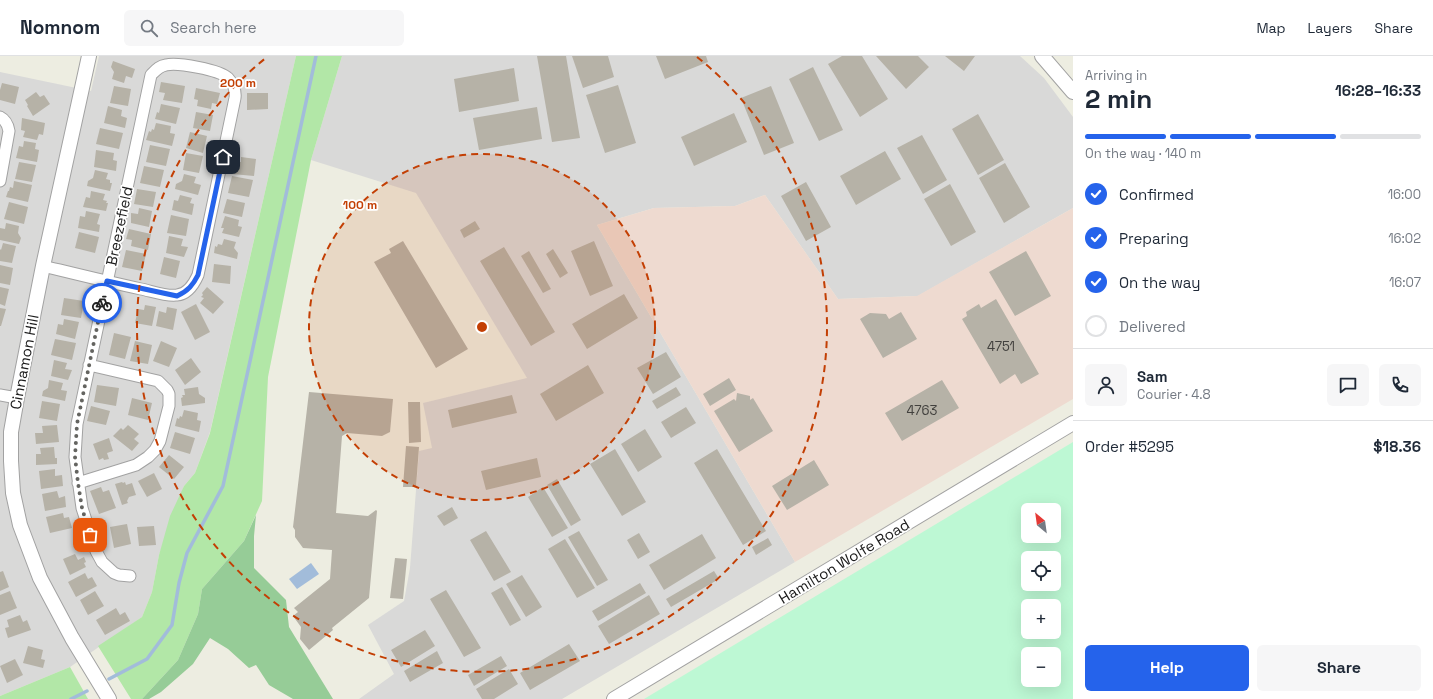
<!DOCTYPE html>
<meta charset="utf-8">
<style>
body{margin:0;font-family:"Space Grotesk",sans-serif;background:#f6f6f7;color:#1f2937;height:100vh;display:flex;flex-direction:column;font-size:15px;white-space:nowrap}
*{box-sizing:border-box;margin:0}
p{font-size:13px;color:#747a83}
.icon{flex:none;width:22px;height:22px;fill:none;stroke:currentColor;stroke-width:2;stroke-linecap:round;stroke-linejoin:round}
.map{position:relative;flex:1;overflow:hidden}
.sheet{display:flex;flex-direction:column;background:#fff;width:360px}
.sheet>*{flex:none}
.needle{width:26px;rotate:331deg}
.controls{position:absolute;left:1021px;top:447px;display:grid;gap:8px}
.controls a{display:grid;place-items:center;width:40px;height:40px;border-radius:6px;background:#fff;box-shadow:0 4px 16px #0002;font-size:20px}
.pin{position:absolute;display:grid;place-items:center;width:34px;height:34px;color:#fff;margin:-17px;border-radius:8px;box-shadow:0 2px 6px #0006}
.courier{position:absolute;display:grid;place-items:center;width:40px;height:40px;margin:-20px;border:3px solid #2563eb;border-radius:50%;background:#fff;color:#222;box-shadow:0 1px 5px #0007}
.head em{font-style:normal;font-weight:800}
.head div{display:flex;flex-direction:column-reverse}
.head{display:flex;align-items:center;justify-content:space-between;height:68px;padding:0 12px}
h1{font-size:26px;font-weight:800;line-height:30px}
.bar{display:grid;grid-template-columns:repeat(4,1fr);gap:6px 4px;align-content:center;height:48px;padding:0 12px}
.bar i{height:5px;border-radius:3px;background:#e0e1e3}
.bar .active{background:#2563eb}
.bar p{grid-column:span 4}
.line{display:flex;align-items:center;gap:10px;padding:0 12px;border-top:1px solid #e0e1e3}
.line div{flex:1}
.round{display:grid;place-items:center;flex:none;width:42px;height:42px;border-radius:6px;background:#f6f6f7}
ol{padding:0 12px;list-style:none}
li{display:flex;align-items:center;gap:12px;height:44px}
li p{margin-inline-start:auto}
li .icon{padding:4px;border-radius:50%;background:#2563eb;color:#fff;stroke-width:4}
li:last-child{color:#747a83}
li i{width:22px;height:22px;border:2px solid #e0e1e3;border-radius:50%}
.button{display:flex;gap:8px;margin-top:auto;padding:8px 12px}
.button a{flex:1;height:46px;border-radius:6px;background:#2563eb;color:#fff;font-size:16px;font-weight:800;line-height:46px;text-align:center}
.button a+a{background:#f6f6f7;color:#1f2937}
header{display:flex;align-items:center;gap:24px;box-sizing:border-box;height:56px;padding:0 20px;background:#fff;border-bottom:1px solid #e0e1e3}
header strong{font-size:19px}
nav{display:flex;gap:22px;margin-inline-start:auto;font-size:14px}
.search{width:280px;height:36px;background:#f6f6f7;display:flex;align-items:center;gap:10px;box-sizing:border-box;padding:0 14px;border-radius:6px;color:#747a83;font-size:15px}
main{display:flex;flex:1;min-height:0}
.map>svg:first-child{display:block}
.residential{fill:#d9d9d8}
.commercial{fill:#eedad0}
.grass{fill:#b2e7a7}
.forest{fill:#96cc97}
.park{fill:#bdf8d4;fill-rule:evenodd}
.water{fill:#a2bcda}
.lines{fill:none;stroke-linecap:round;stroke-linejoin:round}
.stream{stroke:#a2bcda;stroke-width:3.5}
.building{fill:#b6b2a7}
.minor-casing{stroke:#a2a2a2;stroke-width:13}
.tertiary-casing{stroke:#a2a2a2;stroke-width:16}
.minor{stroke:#fff;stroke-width:11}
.tertiary{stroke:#fff;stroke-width:14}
.done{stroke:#646460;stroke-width:4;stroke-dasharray:0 7.2}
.route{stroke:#2563eb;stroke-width:5}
.ring{fill:none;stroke:#c33f04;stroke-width:2;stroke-dasharray:7 5}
.labels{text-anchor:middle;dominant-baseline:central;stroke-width:3.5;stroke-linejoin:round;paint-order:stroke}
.number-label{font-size:13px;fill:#42413e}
.street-label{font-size:15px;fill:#1b1b1b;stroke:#fff}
.centre{fill:#c33f04;stroke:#fff;stroke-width:2}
.ring-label{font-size:12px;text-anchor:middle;font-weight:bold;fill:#c33f04;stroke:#fff;stroke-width:3.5;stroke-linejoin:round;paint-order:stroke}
</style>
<header>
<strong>Nomnom</strong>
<div class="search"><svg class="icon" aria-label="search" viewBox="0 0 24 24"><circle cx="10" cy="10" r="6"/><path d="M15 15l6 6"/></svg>Search here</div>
<nav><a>Map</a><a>Layers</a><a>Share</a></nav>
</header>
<main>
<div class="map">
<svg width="1073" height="643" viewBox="0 0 1073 643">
<rect width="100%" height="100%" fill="#edede1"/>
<path class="residential" d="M99,0H296L210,376L195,417L184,430L159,499L152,536L142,561L70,611L0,640V16L91,35Z
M342,0H1020L1044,22L1073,61V152L918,240L838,243L765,139L735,150L654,152L597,169L795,506L562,643H359L394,618L368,569L404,545L410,512L419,395L432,392L423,347L527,322L416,137L311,104Z"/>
<path class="commercial" d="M765,139L838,243L917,240L1073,152V343L795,506L597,169L654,152L735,150Z"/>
<path class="grass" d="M296,0H342L311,104L268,321L262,445L244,485L202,533L198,558L178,604L142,643H131L98,590L142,561L152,536L159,499L170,460L184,430L195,417L210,377Z
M70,611L88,643H0V640Z"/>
<path class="forest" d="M256,459L254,480V512L286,544L289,571L333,643H293L269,629L256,609L249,612L228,593L210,582L193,608L161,636L149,643H142L178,604L198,558L202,533L244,485Z"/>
<path class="park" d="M1073,386V643H644ZM1028,454H1054V480H1028ZM1028,502H1054V528H1028ZM1028,550H1054V576H1028ZM1028,598H1054V624H1028Z"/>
<path class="water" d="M311,507L319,518L297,533L289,523Z"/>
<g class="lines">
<path class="stream" d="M109,623L147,603L172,569L179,527L187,497L223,430L316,0
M71,643L87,635"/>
</g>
<path class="building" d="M537,0H566L580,82L552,86Z
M572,0H608L614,21L583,32Z
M656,0H706L708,6L665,23Z
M842,0H862L888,43L860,61L828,8Z
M876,0H918L929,11L906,33Z
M945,0H975L964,15Z
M113,5L135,13L132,22L126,20L124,27L112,23L114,16L111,11Z
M813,11L843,74L819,85L789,23Z
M514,12L519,45L459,56L454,23Z
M161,26L185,30L182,47L163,44L165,37L159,36Z
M2,27L19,31L15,48L0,44V34Z
M618,29L636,87L605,97L586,39Z
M114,30L131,33L128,50L110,47Z
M771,30L794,87L764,99L741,42Z
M196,32L220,37L217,48L212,47L211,53L197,50L198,44L194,43Z
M36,36L40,41L44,39L50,48L33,60L27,50L28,49L25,44Z
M247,37H268V53L247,54Z
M161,48L180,52L176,68L155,63L157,56L159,57Z
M108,50L122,54L121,60L127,62L125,72L104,67Z
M537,51L542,83L479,94L473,62Z
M196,56L213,59L210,75L193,72Z
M734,57L747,86L694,110L681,81Z
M978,58L1004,104L978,119L952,73Z
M22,62L45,67L43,79L39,78L37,84L23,81L25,75L21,74Z
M156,67L171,70L170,77L175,78L172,90L146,84L149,75L151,76L152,73L154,74Z
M100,72L123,77L119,93L96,88Z
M190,76L207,80L203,97L186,92Z
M922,79L947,124L923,138L897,92Z
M24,85L36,87L35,93L39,94L37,106L16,102L19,90L23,91Z
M150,89L170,93L166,110L146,106Z
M96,94L114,97L113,104L117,105L116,115L94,111Z
M885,95L901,123L856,149L840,120Z
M186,97L203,100L199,117L183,114Z
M241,101L256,103L254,120L232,118L234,106H241Z
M19,106L36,109L32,126L15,123Z
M1005,107L1030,151L1004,167L979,122Z
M144,110L164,114L160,131L140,127Z
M95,114L108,117L106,123L110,124V127H112L110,135L87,130L88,125L93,122Z
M184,118L196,121L194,127L201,129L198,139L175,133L176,128L182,125Z
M232,120L253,124L249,141L228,137Z
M14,125L32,129L28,146L6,141L8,135H9L10,131L13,132Z
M806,126L831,171L806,185L781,140Z
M950,128L976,176L951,190L924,143Z
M137,133L156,136L153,151L134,148Z
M91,135L105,138L103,144L107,145L106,147H108L106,155L83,151L86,141L90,142Z
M180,139L192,142L190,147L194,148L192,159L172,154L174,144L178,145Z
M227,143L245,147L242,161L223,157Z
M9,146L28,151L24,168L4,163Z
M139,152L152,155L149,171L131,167V157L138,158Z
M86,155L100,158L97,168L100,169L99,176L78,172L80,160L85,161Z
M171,159L189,163L186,180L167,177Z
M225,160L239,164L238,170L242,171L239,181L222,177L224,172H221Z
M475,165L480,173L464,182L460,174Z
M6,167L19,170L18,177L21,182L19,188L0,184V172L5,173Z
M129,173L151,178L148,194L131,190L132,184L126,183Z
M79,176L99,181L95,197L75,192Z
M169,180L183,183L181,190L188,191L184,201L166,197Z
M224,183L236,186L234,192L238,197L237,203L214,197L215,190L217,191L218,188L222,189Z
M403,185L468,293L436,312L374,206L391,197L389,193Z
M594,185L613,230L590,240L571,195Z
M3,187L16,190L12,207L0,205V193L1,194Z
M504,191L555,276L531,290L480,205Z
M553,193L568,217L560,222L546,198Z
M126,194L146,198L142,215L122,211Z
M529,195L551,233L543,237L521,200Z
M1026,195L1051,240L1015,260L989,216Z
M164,201L180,205L176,222L160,218Z
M214,208L231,210L230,228L212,226Z
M0,209L13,212L10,229L0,227Z
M0,231L9,233L5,250L0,248Z
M207,231L224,246L213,258L200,247L204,242L201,241L203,239L202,237Z
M624,238L638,262L587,293L572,268Z
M64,242L84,245L81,262L61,259Z
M996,243L1039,318L1021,328L1015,318L1000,328L962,263L967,260L966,256L979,248L981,252Z
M196,248L210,276L195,284L181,256Z
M145,249L156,251L152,270L135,267L138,253L144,254Z
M167,251L177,253L173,274L156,270L159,255L166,257Z
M0,252L6,253L1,270H0Z
M901,256L917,283L883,302L860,263L870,257L886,258L889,263Z
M64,263L79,266L75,283L56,278L58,268L63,269Z
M114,277L131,281L125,303L109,299Z
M55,283L76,287L72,304L51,299Z
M135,285L152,289L148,308L130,305Z
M161,285L177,292L169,311L153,305Z
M666,296L681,321L653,338L637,312Z
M191,302L201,316L185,329L175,314Z
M54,304L67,307L65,313L72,314L68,324L51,320Z
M588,309L604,337L556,365L540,338Z
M729,322L736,334L710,350L703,338Z
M49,324L63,327L61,334L67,335L65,345L42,340L43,335L48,332Z
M942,324L959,352L902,385L885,357Z
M97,329L119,332L116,350L94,346Z
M198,331L199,338L205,342V347L182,350L181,342L183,341L182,339H185L184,333Z
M676,331L681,339L657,353L652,345Z
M309,336L393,343L390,376L382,380L347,377L342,380L336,457L368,460L376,454L377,455L369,542L332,572L333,574L309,594L300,583L301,571L293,560L298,556L294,552L330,523L332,494L303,492L295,481V474L293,471Z
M737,337L750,340V344L753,342L773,375L739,396L714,355L734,343L736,345Z
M512,339L517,357L452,372L448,354Z
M132,342L152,347L148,364L128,359Z
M42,345L60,348L57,365L39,362Z
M408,346H420L421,386L409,387Z
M91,350L110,355L106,369L87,365Z
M686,351L696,367L671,382L661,366Z
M184,354L198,357L197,364L201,365L199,376L175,370L177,362L179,363L180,360L182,361Z
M57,369L59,386L36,388L35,377H43L42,370Z
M128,369L139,378L134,383L139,387L132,395L113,380L121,372L123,374Z
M645,373L662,401L638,416L621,388Z
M175,376L195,382L190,398L170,392Z
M109,382L113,395L107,397L109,403L104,404L103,402L99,404L93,388Z
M406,390L419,391L416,431H403Z
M54,391L55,402H57V408L36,409V398H41L40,392Z
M615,393L646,446L622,460L590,408Z
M717,393L766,475L743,489L694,407Z
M169,399L184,411L174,423L159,411Z
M537,402L541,421L486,434L481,415Z
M814,404L829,429L787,454L772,430Z
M55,413V420L62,419L63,430L41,433L39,415Z
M154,417L162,433L147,441L138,425Z
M557,423L581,464L571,470L547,429Z
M122,426L123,427L125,426L126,429L132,427L136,439L129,441L127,445L128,447L122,449L115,428Z
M101,431L103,436L109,434L116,452L99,458L90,435Z
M543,431L568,472L552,481L528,441Z
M57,435L59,442L65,440L66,451L45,455L42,438Z
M452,451L458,462L444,470L437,460Z
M63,457L64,462L69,461L72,472L50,477L46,461Z
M127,468L131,488L114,492L110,471Z
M154,470L156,489L139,490L137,471Z
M486,475L511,516L494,525L470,484Z
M579,475L608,524L597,530L568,481Z
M639,477L650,496L638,503L627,484Z
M702,478L716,502L664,534L649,509Z
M768,482L772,489L756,499L752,491Z
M565,483L595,532L577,542L548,493Z
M75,498L78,504L84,501L86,506L84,507L86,511L70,519L63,503Z
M395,502L407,503L403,543L390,542Z
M3,515L9,531L0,535V516Z
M714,515L719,523L671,551L666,543Z
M85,517L88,523L92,521L97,530L76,541L68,526Z
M522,519L542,551L526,561L506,528Z
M640,527L646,537L598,565L592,555Z
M502,531L521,564L510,570L491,537Z
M446,534L481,592L464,601L430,543Z
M10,535L17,552L0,559V539Z
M95,535L104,550L88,559L80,544Z
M649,539L660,558L609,588L598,570Z
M116,552L120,559L125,556L130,565L105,579L96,564Z
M20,559L23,566L27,564L31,574L8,582L5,572L9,571L7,564Z
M425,574L435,590L401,611L391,594Z
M569,588L580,605L530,634L520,617Z
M28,590L43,594L41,603L45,604L43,612L23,607Z
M437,595L443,607L410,626L404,615Z
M501,600L507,610L474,630L468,619Z
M15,603L23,619L7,627L0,610Z
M509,613L518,628L494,643H482L476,633Z"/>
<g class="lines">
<defs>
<path id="minor" d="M0,61C6,64 8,69 9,75L0,125
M43,210C76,218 108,226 141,233C151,235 168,241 177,239C188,238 194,228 198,219L235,42C236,35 233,27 228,22C220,14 177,6 166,9C159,10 156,14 151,19L77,368L75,401L82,452L96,495L102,506L114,517L119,519L130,520
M0,339L17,342
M78,427L136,409L148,401L155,394L160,385L169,350V338L167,334L158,325L89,309"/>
<path id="tertiary" d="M89,0L43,210L17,342L11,376V405L13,437L20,469L40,522L72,582L109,643
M1042,0L1073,36
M614,643L1073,367"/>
</defs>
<use href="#minor" class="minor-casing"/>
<use href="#tertiary" class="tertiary-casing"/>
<use href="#minor" class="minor"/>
<use href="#tertiary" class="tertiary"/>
</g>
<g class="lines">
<path class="done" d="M90,479L82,452L78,427L75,401L77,368L102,247"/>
<path class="route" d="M102,247L107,225L177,240C188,235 193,229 198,219L223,101"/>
</g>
<circle cx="482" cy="271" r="173" fill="#c33f04" fill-opacity=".12"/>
<g class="ring">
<circle cx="482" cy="271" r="173"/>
<path d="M697 1A345 345 0 1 1 267 1"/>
</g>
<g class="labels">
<g class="number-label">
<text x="1001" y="290">4751</text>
<text x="922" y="354">4763</text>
</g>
<g class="street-label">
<text transform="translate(119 170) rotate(-78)">Breezefield</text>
<text transform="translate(24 306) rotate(-79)">Cinnamon Hill</text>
<text transform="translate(844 505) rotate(-31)">Hamilton Wolfe Road</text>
</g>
</g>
<circle cx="482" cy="271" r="6" class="centre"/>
<g class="ring-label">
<text x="238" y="31">200 m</text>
<text x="360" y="153">100 m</text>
</g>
</svg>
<div class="controls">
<a><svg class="needle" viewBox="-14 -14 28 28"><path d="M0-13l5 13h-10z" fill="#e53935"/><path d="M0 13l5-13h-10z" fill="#747a83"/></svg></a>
<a><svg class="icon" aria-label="locate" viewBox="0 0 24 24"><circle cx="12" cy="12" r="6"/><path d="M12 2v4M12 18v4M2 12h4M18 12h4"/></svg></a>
<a>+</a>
<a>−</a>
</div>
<div class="pin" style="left:90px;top:479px;background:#ea580c"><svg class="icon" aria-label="bag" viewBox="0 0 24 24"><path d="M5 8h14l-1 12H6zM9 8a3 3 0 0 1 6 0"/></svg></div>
<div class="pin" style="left:223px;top:101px;background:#1f2937"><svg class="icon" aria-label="home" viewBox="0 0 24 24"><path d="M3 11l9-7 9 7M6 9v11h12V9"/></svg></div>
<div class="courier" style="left:102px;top:247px"><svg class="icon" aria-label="bike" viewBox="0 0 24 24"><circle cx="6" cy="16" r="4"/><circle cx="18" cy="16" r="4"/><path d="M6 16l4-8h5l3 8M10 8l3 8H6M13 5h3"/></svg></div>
</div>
<section class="sheet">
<div class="head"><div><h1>2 min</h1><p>Arriving in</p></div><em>16:28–16:33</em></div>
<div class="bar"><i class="active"></i><i class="active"></i><i class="active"></i><i></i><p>On the way · 140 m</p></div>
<ol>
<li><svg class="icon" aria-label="check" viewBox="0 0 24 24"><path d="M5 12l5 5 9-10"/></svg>Confirmed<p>16:00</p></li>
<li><svg class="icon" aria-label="check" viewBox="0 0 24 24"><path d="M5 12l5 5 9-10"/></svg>Preparing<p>16:02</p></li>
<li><svg class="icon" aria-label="check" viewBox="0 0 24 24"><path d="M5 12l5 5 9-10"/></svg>On the way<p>16:07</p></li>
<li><i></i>Delivered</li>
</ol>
<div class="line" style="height:72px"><a class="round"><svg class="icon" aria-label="person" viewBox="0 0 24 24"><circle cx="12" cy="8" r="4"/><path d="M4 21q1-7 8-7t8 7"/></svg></a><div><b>Sam</b><p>Courier · 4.8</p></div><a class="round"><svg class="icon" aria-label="chat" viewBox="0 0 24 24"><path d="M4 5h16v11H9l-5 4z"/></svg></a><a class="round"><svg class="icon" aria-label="phone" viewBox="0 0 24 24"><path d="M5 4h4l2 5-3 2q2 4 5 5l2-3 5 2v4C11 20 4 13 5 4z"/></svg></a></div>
<div class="line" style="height:52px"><div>Order #5295</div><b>$18.36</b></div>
<div class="button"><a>Help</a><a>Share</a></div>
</section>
</main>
